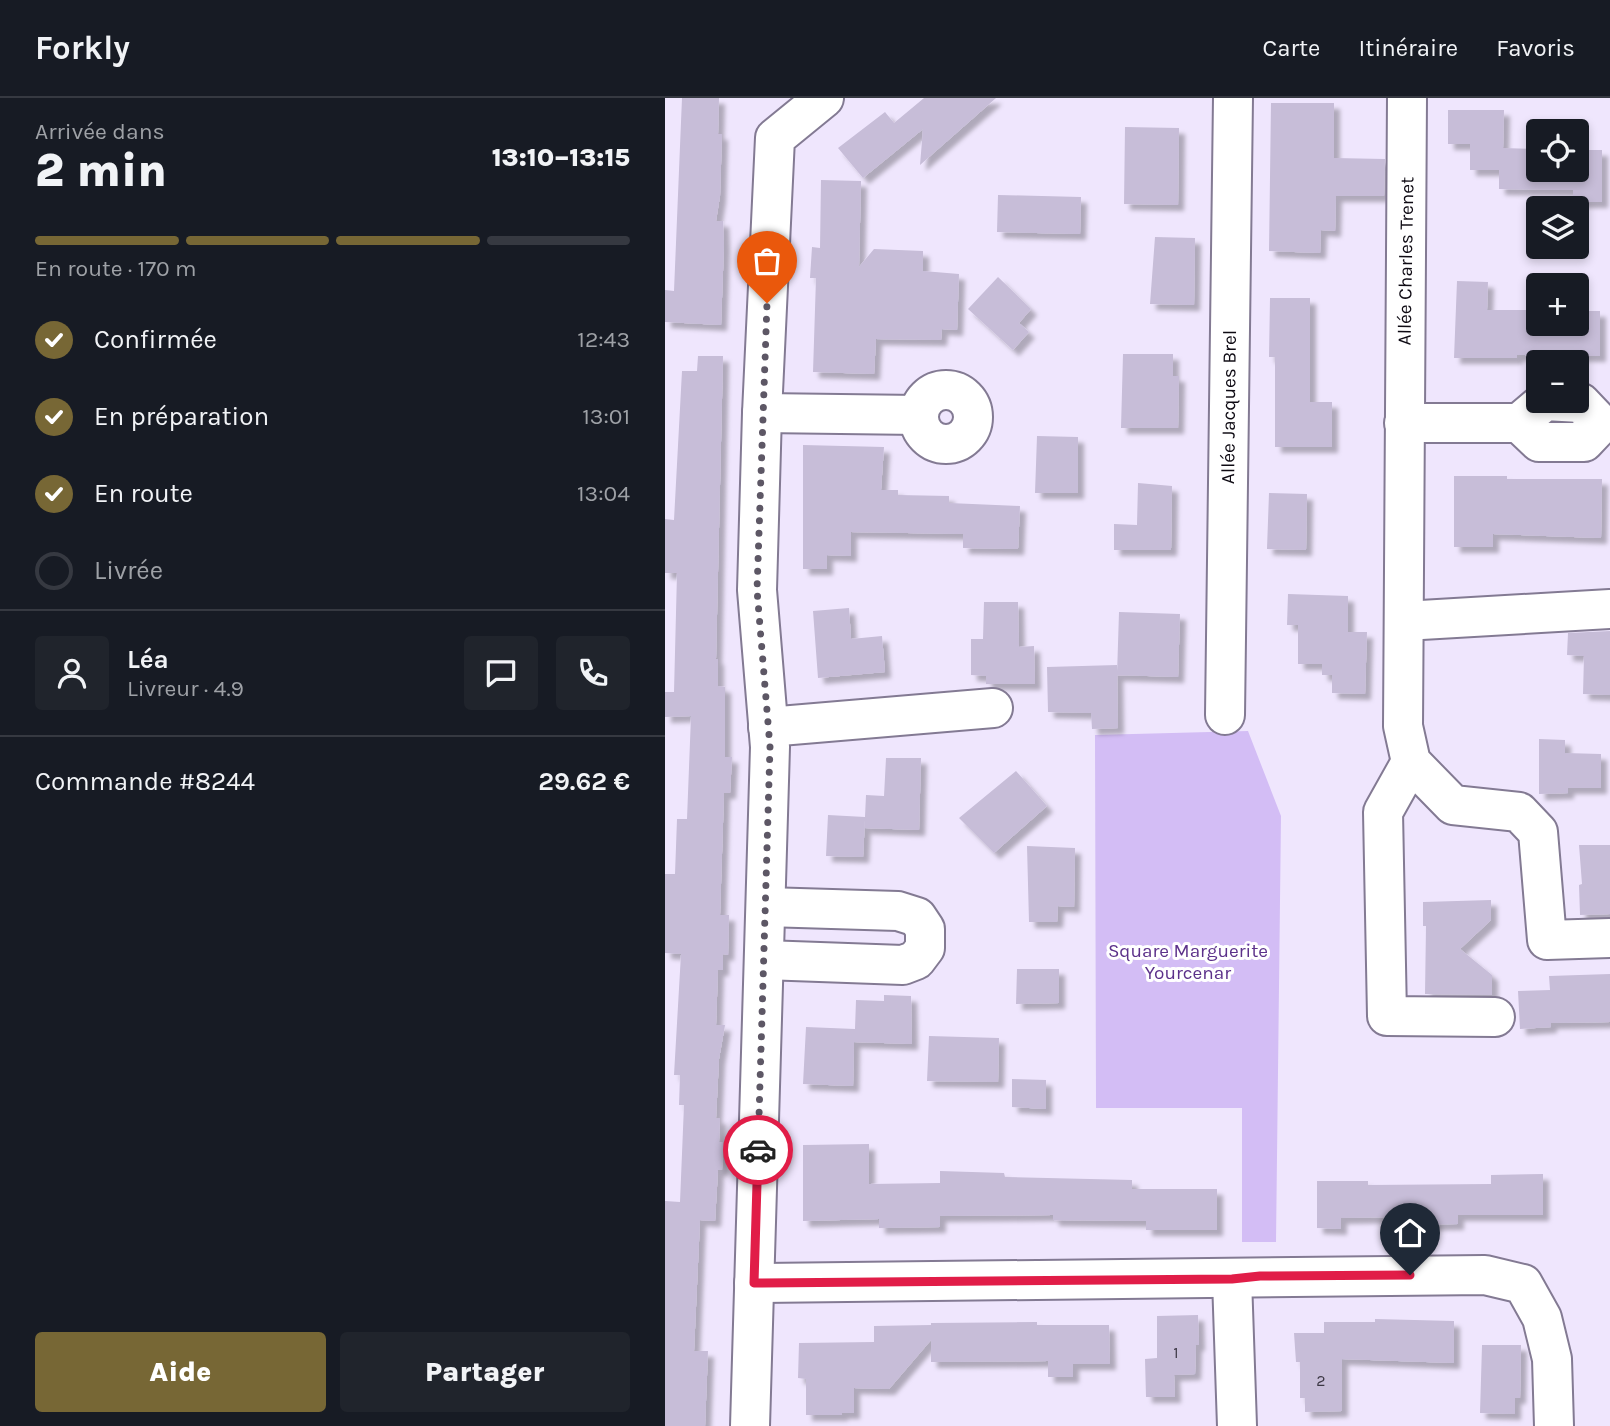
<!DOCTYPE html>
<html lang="fr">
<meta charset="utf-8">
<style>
body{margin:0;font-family:Karla,sans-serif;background:#20242c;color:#f1f3f6;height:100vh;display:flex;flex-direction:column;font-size:26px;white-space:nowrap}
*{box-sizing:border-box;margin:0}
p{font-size:23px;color:#9ea1a6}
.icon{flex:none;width:38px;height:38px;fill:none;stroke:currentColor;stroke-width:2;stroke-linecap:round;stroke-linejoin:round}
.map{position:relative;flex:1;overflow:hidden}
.panel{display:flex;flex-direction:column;background:#171b24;width:665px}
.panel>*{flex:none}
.buttons{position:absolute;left:861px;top:21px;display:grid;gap:14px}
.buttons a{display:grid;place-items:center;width:63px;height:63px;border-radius:7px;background:#171b24;box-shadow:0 4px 10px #0003;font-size:35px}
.pin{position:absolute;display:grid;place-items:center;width:60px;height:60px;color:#fff;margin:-72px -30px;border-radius:50% 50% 50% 0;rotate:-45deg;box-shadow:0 0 7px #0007}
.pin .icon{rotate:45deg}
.courier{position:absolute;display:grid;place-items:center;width:70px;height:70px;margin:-35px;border:5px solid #e11d48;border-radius:50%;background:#fff;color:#222;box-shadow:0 2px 9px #0007}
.head em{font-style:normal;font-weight:800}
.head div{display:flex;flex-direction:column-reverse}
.head{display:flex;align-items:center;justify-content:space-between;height:119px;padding:0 35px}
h1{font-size:46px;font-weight:800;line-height:52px}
.bar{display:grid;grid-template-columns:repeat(4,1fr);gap:10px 7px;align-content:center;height:84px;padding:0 35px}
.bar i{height:9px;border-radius:5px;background:#363941}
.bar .active{background:#776735}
.bar p{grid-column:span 4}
.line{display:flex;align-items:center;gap:18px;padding:0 35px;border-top:2px solid #363941}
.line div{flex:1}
.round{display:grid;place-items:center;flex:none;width:74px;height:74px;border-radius:7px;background:#20242c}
ol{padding:0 35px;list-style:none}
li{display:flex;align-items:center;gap:21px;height:77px}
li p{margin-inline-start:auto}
li .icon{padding:7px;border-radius:50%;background:#776735;color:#fff;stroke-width:4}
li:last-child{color:#9ea1a6}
li i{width:38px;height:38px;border:4px solid #363941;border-radius:50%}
.action{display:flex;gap:14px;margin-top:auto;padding:14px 35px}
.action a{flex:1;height:80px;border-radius:7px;background:#776735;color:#fff;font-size:28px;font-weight:800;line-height:80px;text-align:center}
.action a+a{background:#20242c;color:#f1f3f6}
header{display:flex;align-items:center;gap:42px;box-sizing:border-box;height:98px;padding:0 35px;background:#171b24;border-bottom:2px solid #363941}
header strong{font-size:33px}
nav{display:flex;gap:38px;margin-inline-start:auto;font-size:24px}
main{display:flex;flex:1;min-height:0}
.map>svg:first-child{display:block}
.green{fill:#d3bdf5}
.building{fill:#c7bdd8;filter:url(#shadow)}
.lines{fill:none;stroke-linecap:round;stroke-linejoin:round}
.minor-casing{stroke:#837a93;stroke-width:42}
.minor{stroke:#fff;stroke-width:38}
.done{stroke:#5d5765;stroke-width:7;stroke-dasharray:0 12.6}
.route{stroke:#e11d48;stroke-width:9}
.labels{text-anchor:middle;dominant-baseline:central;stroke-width:6;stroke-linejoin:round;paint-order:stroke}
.number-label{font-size:16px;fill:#3c3744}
.street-label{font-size:19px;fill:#0e0a13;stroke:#fff}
.park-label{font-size:19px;fill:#5c318a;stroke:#fff}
</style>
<header>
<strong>Forkly</strong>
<nav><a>Carte</a><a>Itinéraire</a><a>Favoris</a></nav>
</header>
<main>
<section class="panel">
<div class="head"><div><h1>2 min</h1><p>Arrivée dans</p></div><em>13:10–13:15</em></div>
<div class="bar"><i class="active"></i><i class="active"></i><i class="active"></i><i></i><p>En route · 170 m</p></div>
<ol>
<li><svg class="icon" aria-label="check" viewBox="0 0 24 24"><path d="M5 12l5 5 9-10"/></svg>Confirmée<p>12:43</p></li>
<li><svg class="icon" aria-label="check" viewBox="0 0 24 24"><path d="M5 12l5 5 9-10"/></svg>En préparation<p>13:01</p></li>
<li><svg class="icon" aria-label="check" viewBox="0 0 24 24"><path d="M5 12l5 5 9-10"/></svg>En route<p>13:04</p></li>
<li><i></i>Livrée</li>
</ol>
<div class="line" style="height:126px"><a class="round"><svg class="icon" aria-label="person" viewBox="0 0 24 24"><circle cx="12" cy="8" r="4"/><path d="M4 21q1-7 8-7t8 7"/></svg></a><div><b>Léa</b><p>Livreur · 4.9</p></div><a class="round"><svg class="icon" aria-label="chat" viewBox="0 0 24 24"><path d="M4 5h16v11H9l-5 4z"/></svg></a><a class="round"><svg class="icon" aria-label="phone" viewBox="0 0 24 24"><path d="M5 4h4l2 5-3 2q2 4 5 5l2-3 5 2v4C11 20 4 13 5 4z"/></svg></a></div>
<div class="line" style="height:91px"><div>Commande #8244</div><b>29.62 €</b></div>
<div class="action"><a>Aide</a><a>Partager</a></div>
</section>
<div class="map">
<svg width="945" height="1328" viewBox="0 0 945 1328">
<defs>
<filter id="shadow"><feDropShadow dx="6" dy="6" stdDeviation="2" flood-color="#0004"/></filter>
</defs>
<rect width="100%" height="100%" fill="#efe6fd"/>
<path class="green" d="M583,633L616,718L611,1144H577V1010H431L430,637Z"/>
<path class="building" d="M17,0H54L53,36H57L55,98L51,123H58L59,147L56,227L0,224V192L9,193Z
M259,0H331L255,67L258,31L198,80L173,50L220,14L229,25Z
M606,5H669V60L720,61L719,98H671L670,133L656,132L655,155L604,153Z
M783,12H839L838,50L873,51V72H912V52H937V104H908V92L834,91V72H805V46H783Z
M460,29L514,30L513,107L459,106Z
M156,82L196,83L194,169L209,151L258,153V173L294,176L292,232L277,231L276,242L211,241L209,276L148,274L151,180H145L147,149L155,150Z
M333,97L416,99L415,136L332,134Z
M490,139L530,140L529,207L485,206Z
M333,179L366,211L354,225L364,234L348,252L303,211Z
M792,183L823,184L822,212H873V226H912V213H935V258L852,257V260H789Z
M605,200H645V304H667V349H610V259H604Z
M458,256H508V278H514L513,330H456Z
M33,258H58L51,561H53V588L60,589V659H67L65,695H59L55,817H64L63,857L58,856V872H53L51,927H60L54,961L51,1020H55L54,1044H58L57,1072H53L50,1123L35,1122L29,1253H43L40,1328H0V1103L15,1104L19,1007H14L15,977H9L16,856L0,855V776H10L12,721H22L26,618L0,619V594H9L12,475H0V421L9,422L17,273H32Z
M372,338L413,339V395H370Z
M138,347L219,349L216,392H233V397L284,398V405L355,408L353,451L298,450V436L186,434V458L162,457V471H138Z
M789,378H842V381H937L936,440L828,436V449H789Z
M473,385L507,388L506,452H449V426L472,427Z
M604,395L642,396L641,452L602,451Z
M623,496L683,498V534H702L700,596L667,595V577H657V566H633V527H622Z
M319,504H353L354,549L369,548L370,586H321V578L306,577V541H318Z
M184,510L186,541L217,538L220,574L153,580L148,513Z
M454,514L515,516L513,579L452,577Z
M945,533V597L918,596L919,558L902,557L903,535Z
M452,567L453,630L427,631L426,615L383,614L382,569Z
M874,641L900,642V655L936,656V690H903V695L874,696Z
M221,660H256L254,732L200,730V722L198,759L161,758L163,717L200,719L201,697L219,698Z
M351,673L382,708L329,755L294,720Z
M914,747H945V816L915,817L914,787L917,786Z
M362,748L410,750L409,809L393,808L392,824H364Z
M826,802V822L795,851L827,877V897L760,896L761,828H758V804Z
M352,871H394V905L351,906Z
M945,876V924L886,925V929L855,931L853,893L885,892L884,878Z
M219,897L246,898L247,946L189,944L188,988L138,986L141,929L190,931L191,902L219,903Z
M264,938L334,940L333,984L262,983Z
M347,981L381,982V1011L347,1009Z
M204,1046V1086L275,1085V1073L339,1075L340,1079L467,1082V1091H552V1132H481V1123L388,1122V1117L275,1118V1129L214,1130V1121L138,1123V1047Z
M878,1076V1117H793V1126L728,1127V1119L676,1120V1131L652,1130V1083H703V1087L826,1086V1077Z
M533,1217L534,1247H531L530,1276L509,1277L510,1299H481L480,1261L492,1260V1218Z
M710,1221L789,1223V1265L677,1261V1313L640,1314V1300H635V1264H631L629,1235H659V1224H710Z
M372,1224V1227H444L445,1266H408V1279H383V1263L266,1264V1242L224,1291L189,1290V1315H177V1317H141V1281L133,1280L134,1245L209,1244V1228L266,1227V1225Z
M817,1247H856L855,1300H850V1316L815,1315Z"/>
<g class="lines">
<defs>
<g id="minor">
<path d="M742,0L738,628L746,664L788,707L854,714L873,734L882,842L945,840"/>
<circle cx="281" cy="319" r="27"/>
<path d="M97,315L254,317"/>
<path d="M739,325H854L874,344H919L936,326L916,305L880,303L854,325"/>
<path d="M739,523L945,511"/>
<path id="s1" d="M560,617L568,0"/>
<path d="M103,629L328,610"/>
<path d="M746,664L718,714L722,918L830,919"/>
<path d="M99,862L238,867L251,862L260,850V831L252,819L233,813L101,809"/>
<path d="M567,1181L572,1328"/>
<path d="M89,1185L820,1177L858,1186L877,1220L887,1261L889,1328"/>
<path d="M85,1328L105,649L92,492L97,315L110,40L159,0"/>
</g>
</defs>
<use href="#minor" class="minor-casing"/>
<use href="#minor" class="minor"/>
</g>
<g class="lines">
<path class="done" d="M93,1052L105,649L92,492L102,205"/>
<path class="route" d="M93,1052L89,1185L567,1181L595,1178L745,1177"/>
</g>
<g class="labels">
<g class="number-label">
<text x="511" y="1254">1</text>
<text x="656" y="1282">2</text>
</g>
<g class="street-label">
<text transform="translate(741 163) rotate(-89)">Allée Charles Trenet</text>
<text stroke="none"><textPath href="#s1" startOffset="308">Allée Jacques Brel</textPath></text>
</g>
<g class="park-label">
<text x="523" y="853">Square Marguerite<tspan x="523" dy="22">Yourcenar</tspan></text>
</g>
</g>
</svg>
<div class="buttons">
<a><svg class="icon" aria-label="locate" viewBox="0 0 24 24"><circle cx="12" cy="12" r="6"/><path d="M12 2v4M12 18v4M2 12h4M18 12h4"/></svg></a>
<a><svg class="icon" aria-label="layers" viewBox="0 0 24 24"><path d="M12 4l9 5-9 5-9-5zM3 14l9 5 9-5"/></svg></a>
<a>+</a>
<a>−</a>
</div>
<div class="pin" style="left:102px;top:205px;background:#ea580c"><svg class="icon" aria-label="bag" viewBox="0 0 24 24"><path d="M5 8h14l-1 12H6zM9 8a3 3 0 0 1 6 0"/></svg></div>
<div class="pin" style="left:745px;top:1177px;background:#1f2937"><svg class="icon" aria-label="home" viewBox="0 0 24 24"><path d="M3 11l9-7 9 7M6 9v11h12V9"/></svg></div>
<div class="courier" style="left:93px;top:1052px"><svg class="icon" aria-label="car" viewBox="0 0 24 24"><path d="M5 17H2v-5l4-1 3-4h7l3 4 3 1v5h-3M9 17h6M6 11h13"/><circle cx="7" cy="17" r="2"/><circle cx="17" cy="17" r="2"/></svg></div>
</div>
</main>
